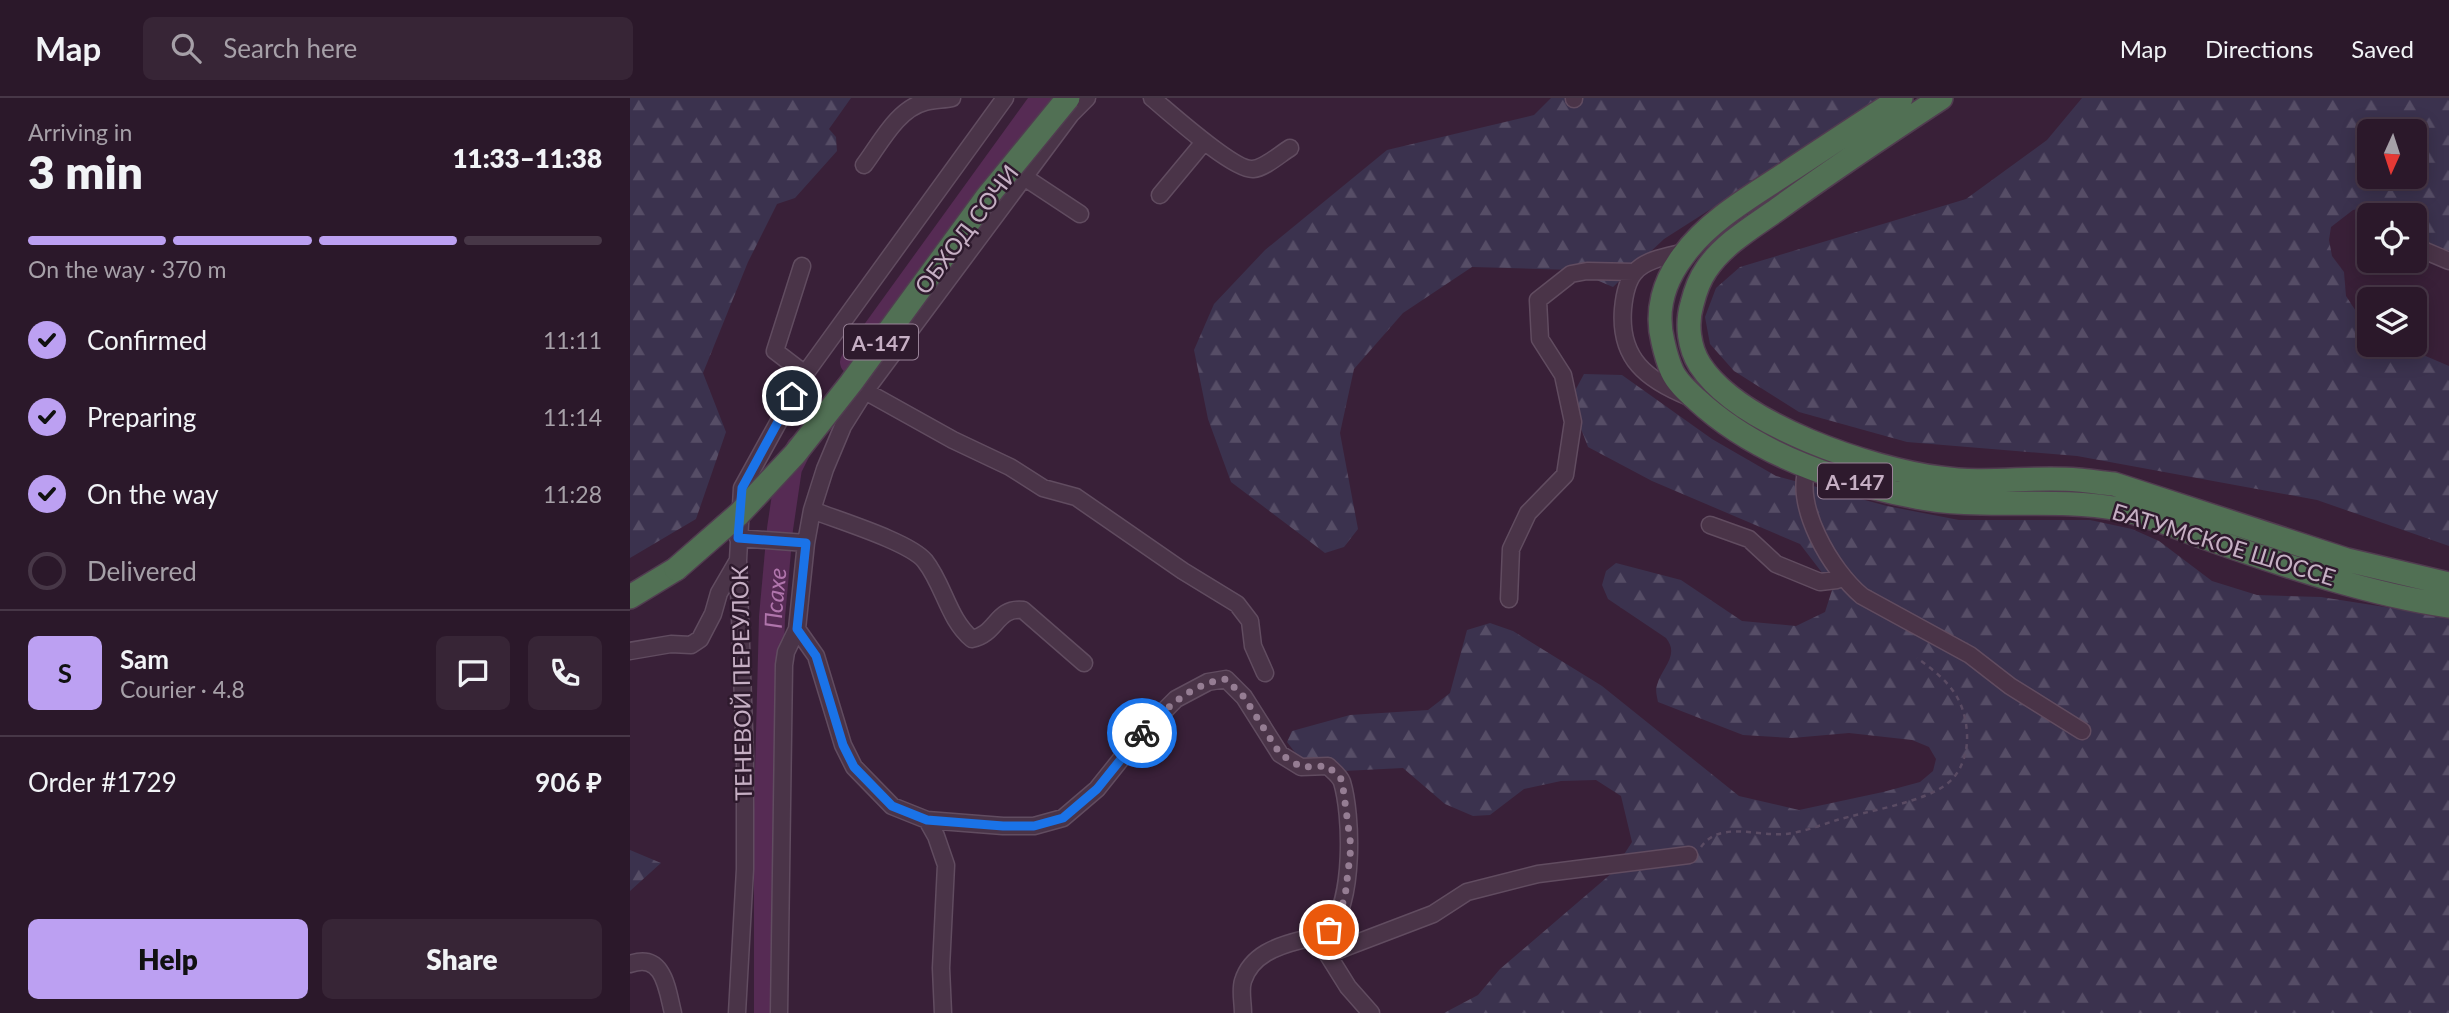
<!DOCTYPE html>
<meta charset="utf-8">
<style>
body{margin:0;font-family:Lato,sans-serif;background:#372536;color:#f1f3f6;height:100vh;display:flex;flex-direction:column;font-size:26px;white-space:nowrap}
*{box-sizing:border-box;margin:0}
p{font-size:23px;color:#a6a0a8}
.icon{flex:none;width:38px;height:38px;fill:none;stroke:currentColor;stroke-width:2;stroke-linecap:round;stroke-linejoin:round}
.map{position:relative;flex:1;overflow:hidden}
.details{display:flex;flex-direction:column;background:#2b182a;width:630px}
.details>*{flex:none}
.needle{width:46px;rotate:183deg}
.tools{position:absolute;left:1727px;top:21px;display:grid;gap:14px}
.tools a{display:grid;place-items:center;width:70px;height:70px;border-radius:10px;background:#2b182a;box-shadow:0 4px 18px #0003,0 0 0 2px #473747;font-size:35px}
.pin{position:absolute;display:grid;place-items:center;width:60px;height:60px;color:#fff;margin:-30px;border:4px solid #fff;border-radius:50%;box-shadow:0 2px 7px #0007}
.courier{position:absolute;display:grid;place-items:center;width:70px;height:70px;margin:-35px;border:5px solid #1a73e8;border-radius:50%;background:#fff;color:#222;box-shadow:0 2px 9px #0007}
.summary em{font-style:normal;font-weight:800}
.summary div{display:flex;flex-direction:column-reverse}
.summary{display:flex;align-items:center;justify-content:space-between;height:119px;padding:0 28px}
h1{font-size:46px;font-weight:800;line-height:52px}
.bar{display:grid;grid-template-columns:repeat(4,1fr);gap:10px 7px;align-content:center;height:84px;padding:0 28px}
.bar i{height:9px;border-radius:5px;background:#473747}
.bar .selected{background:#bca0f2}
.bar p{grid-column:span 4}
.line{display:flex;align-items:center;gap:18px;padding:0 28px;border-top:2px solid #473747}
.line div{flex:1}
.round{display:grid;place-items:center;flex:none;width:74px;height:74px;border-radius:10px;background:#372536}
ol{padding:0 28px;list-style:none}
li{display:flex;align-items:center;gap:21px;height:77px}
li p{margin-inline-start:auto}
li .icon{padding:7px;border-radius:50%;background:#bca0f2;color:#111;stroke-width:4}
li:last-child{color:#a6a0a8}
li i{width:38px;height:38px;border:4px solid #473747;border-radius:50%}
.action{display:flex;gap:14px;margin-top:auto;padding:14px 28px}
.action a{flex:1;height:80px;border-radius:10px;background:#bca0f2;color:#111;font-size:28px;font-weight:800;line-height:80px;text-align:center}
.action a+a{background:#372536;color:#f1f3f6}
header{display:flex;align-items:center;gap:42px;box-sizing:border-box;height:98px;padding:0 35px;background:#2b182a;border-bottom:2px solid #473747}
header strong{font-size:33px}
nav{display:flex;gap:38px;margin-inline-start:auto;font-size:24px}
.search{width:490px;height:63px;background:#372536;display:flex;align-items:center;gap:18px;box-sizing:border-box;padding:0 24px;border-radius:10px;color:#a6a0a8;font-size:26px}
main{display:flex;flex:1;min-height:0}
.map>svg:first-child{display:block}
.forest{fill:url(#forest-firs);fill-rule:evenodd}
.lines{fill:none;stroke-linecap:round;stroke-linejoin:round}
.river{stroke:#562b54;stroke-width:26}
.minor-casing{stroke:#614c60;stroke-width:19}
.highway-casing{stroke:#513c50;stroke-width:26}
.path{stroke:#5a4b63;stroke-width:2.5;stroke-dasharray:5 5;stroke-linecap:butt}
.minor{stroke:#4a3448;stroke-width:16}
.highway{stroke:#517054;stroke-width:23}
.highway-bridge-casing{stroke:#513c50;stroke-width:26;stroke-linecap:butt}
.highway-bridge{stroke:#517054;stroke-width:23}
.done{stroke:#957d93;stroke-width:7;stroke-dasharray:0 12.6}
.route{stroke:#1a73e8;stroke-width:9}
.labels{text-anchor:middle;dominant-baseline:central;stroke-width:5;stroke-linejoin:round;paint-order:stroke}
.shield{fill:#2e1a2d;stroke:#988297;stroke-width:2}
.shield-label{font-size:21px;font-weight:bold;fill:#c6afc4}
.street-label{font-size:23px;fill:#c6afc4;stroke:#2e1a2d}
.water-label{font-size:24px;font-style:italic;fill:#b075ac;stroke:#2e1a2d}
</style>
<header>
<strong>Map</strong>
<div class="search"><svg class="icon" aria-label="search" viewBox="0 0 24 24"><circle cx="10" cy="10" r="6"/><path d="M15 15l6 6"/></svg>Search here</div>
<nav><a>Map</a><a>Directions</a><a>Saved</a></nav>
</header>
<main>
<section class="details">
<div class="summary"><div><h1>3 min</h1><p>Arriving in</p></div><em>11:33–11:38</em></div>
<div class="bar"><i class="selected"></i><i class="selected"></i><i class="selected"></i><i></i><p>On the way · 370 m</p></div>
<ol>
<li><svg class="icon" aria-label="check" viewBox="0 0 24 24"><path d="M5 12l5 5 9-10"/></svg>Confirmed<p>11:11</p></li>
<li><svg class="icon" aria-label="check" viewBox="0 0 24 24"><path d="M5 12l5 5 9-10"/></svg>Preparing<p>11:14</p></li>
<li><svg class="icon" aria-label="check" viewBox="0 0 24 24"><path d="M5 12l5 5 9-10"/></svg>On the way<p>11:28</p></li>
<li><i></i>Delivered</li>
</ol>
<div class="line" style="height:126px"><b class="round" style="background:#bca0f2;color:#111">S</b><div><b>Sam</b><p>Courier · 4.8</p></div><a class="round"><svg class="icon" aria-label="chat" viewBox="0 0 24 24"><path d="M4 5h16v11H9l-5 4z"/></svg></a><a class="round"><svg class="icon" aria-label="phone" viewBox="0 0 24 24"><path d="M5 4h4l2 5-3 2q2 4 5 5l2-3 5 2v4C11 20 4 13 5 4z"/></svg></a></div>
<div class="line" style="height:91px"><div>Order #1729</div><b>906 ₽</b></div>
<div class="action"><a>Help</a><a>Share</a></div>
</section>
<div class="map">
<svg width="1819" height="915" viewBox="0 0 1819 915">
<defs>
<pattern id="forest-firs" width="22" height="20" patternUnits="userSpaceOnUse" patternTransform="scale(1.75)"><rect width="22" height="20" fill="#3b324e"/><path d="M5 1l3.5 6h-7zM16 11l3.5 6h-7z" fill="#564d66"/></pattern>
</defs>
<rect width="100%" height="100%" fill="#392038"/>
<path class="forest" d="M0,0H221L199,31L206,39L207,53L165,100L147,106L118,164L73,275L96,334L66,421L0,460Z
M921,0H1255L1034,141L983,189L943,172L842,169L773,215L724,271L710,335L728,431L714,449L695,455L601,384L578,321L564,252L584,206L635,152L757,52L904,17Z
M1452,0H1819V155L1799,147L1793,125L1785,123V117H1766L1740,109L1723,112L1701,129L1699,142L1702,158L1714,174L1716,198L1739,233L1740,247H1770L1819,268V448L1687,402L1447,358L1277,344L1169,314L1104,273L1080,246L1075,219L1086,190L1110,169L1336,101L1417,42ZM1740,33H1785V79H1740Z
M954,276L992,277L1082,341L1146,378L1257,408L1329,422H1460L1502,431L1529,443L1582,483L1627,497L1691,499L1819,519V915H814L848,897L870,871L982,775L1002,744L991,698L966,682L931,683L894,691L860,717L843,718L815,706L773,670L694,674L670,661L657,644L662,633L720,617L798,612L820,595L837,532L860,525L883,533L972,588L1109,698L1169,712L1253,694L1290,684L1303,673L1306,661L1299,649L1282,642L1219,635L1162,640L1113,637L1028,604C1027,598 1025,592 1027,587C1032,569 1050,557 1036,540L978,501L972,487L976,473L986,465L1051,482L1112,523L1166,528L1195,514L1203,489L1170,446L1022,383L958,349L940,302Z
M0,752L31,765L0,793Z"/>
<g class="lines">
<g class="river">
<path d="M223,264L414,0"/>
<path id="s1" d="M137,915V712L142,519L150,431L159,370L169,350"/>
</g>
<defs>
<path id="minor" d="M457,0L441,16L235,293L213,328L195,371L182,412L176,445L167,531L186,558L213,647L224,669L262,708L297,722L373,728H404L433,720L467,691L511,636L546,601L578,584L596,581L614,599L650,656L671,669L698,668C703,673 710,678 712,684C722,717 724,803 700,830C693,838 681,840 671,842C647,848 621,857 613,883C610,892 613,905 613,915
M522,0C539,14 604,73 623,71C635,70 650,56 660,50
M944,0V1
M234,67C250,46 267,11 295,4C304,1 314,2 322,0
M394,79L450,116
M530,97L574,44
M1786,149L1819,163
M1055,154C1039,158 1016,161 1005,174C997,183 994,200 993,211C989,261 1017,282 1059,299
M172,168L145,253L175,276
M235,293L323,342L380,369L413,390L446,399L553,473L607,506L620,523L623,548L635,575
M1178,367C1163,408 1201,472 1232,498L1340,557L1380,588L1452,633
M182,412C207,422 280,444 295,463C314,487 318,521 342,541C367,536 366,509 393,512L454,565
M1080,427L1119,441L1146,466L1190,484L1207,482L1211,477
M108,440L176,445
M879,501L881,451L898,415L935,377L943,324L933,277L910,241L908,202L941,176L957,173L1005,174
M0,553L41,546L61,547L70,541L83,516L89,495L107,464
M297,722L306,738L316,767L311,870L313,915
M693,849L718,889L741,915
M698,856L803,816L837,794L908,776L1059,757
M0,866C34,854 37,891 43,915
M107,915L115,771V659L108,462L112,390L175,276L375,0
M149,915L154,567L156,554L167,531"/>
<path id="highway" d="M1271,0C1233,24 1196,49 1158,74C1122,98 1079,122 1053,158C1034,183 1025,213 1033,244C1035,253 1038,264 1042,273C1047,284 1057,293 1066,301C1124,355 1205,383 1281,398C1350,413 1420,398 1489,411C1521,417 1552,432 1582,442C1659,469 1738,496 1819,508
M1311,0C1256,36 1202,72 1148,111C1124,128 1093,146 1076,172C1069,182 1065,194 1062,206C1056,226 1059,250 1070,267C1109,327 1241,371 1310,380C1356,387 1402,378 1448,382C1460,383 1472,385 1484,386L1717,462L1819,486
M0,499L46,471"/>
</defs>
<use href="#minor" class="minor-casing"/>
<use href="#highway" class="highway-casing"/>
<path class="path" d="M1071,749C1090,722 1128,739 1156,736C1173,734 1191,727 1207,722C1237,713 1296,704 1318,685C1332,674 1338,653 1337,636C1335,598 1316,581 1287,560"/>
<use href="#minor" class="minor"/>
<use href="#highway" class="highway"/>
<defs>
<path id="highway-bridge" d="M46,471L109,416L165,356L221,285L357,99L438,0"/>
</defs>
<use href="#highway-bridge" class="highway-bridge-casing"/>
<use href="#highway-bridge" class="highway-bridge"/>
</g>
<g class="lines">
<path class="done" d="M512,635C538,609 560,586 596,581L614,599L650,656L671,669L698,668L712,682L721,749L715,799L707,821L699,832"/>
<path class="route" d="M162,298L112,390L108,440L176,445L167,531L186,558L213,647L224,669L262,708L297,722L373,728H404L433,720L467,691L512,635"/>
</g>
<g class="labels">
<g class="shield">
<rect x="214" y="226.5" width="74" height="35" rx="5"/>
<rect x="1188" y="365.5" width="74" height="35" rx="5"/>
</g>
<g class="shield-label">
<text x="251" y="244">А-147</text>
<text x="1225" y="383">А-147</text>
</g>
<g class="street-label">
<text transform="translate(336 131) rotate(-53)">ОБХОД СОЧИ</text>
<text transform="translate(1594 446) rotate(17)">БАТУМСКОЕ ШОССЕ</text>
<text transform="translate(111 585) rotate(-91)">ТЕНЕВОЙ ПЕРЕУЛОК</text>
</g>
<g class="water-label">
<text stroke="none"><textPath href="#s1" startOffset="415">Псахе</textPath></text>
</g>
</g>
</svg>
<div class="tools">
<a><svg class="needle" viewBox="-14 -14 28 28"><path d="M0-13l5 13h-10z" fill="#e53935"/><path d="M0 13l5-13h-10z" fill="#a6a0a8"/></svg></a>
<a><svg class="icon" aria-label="locate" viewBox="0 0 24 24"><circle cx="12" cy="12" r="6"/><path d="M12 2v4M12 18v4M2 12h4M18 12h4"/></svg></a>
<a><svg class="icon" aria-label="layers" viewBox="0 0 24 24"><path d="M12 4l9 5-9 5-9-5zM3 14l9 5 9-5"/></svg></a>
</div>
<div class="pin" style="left:699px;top:832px;background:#ea580c"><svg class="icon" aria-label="bag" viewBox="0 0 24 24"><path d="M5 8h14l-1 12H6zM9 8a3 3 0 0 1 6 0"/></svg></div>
<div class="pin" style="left:162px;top:298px;background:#1f2937"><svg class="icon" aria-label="home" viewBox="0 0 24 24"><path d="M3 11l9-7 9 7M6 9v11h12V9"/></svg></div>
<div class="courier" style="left:512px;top:635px"><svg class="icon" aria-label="bike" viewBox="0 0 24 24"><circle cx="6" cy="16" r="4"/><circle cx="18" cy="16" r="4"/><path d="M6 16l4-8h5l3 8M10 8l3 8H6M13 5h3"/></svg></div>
</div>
</main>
